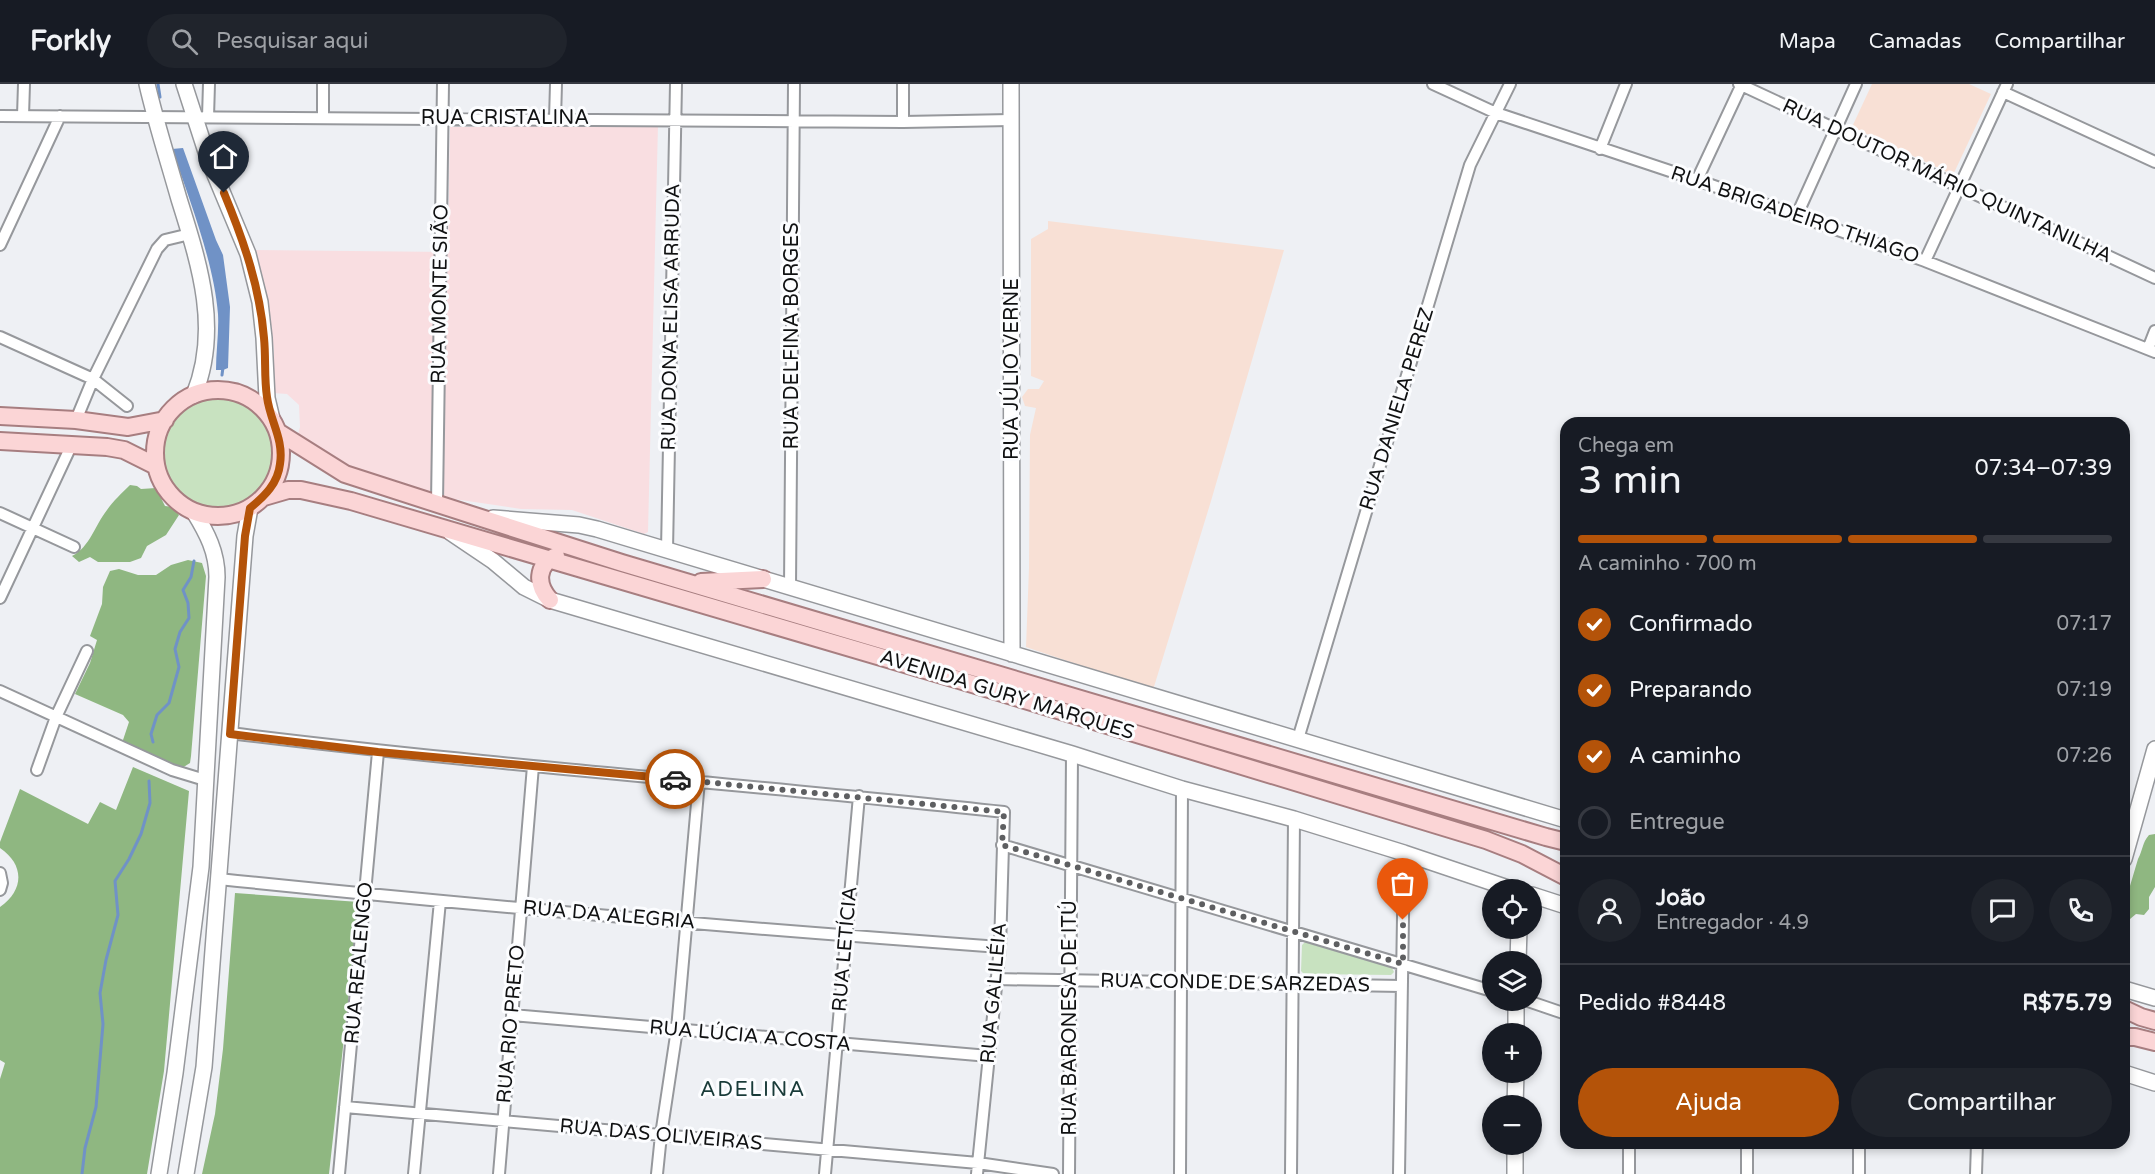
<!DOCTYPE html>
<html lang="pt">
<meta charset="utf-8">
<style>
body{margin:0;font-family:"Varela Round",sans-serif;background:#20242c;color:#f1f3f6;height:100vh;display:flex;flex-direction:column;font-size:22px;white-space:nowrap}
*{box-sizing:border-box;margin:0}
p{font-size:20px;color:#9ea1a6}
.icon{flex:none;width:33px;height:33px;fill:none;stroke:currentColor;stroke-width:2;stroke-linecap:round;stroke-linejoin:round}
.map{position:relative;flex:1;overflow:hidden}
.details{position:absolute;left:1560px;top:333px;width:570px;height:732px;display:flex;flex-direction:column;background:#171b24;border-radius:18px;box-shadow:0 3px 9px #0003}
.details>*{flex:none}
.buttons{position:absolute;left:1482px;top:795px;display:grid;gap:12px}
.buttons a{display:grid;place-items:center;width:60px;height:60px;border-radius:50%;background:#171b24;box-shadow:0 3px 9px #0003;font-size:30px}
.pin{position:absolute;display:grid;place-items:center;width:51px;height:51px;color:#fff;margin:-62px -26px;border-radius:50% 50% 50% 0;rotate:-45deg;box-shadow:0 0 6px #0007}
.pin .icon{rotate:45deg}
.courier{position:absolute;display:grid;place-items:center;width:60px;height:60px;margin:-30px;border:4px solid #b45309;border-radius:50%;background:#fff;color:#222;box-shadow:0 2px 8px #0007}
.overview em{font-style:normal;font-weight:600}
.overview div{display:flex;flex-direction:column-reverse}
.overview{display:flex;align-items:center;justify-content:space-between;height:102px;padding:0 18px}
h1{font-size:39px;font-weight:600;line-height:45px}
.bar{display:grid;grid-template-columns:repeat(4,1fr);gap:9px 6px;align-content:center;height:72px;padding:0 18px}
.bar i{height:8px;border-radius:4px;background:#363941}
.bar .selected{background:#b45309}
.bar p{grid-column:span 4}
.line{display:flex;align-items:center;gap:15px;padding:0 18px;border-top:2px solid #363941}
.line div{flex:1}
.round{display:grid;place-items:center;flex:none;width:63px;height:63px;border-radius:32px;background:#20242c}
ol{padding:0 18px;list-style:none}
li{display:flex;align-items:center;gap:18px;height:66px}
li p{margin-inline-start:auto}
li .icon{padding:6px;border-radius:50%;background:#b45309;color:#fff;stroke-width:4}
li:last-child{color:#9ea1a6}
li i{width:33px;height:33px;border:3px solid #363941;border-radius:50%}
.action{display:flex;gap:12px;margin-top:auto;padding:12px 18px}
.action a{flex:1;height:69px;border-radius:36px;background:#b45309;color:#fff;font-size:24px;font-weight:600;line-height:69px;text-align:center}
.action a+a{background:#20242c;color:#f1f3f6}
header{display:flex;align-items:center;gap:36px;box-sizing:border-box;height:84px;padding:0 30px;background:#171b24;border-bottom:2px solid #363941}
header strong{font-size:28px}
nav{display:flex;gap:33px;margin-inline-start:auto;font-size:21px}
.search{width:420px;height:54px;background:#20242c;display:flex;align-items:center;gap:15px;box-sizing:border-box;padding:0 21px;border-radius:33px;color:#9ea1a6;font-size:22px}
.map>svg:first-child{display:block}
.industrial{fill:#f9dee1}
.education{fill:#f8e0d5}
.green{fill:#c8e2c0}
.forest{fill:#8fb781}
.water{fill:#7092c6}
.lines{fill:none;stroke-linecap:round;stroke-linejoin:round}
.stream{stroke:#7092c6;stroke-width:3}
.street-casing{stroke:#96989c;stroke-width:14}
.secondary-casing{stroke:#96989c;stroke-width:18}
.primary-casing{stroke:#a77e80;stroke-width:20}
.street{stroke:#fff;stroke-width:10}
.secondary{stroke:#fff;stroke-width:15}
.primary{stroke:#fbd5d6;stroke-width:16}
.done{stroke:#5e5f61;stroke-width:6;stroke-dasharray:0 10.8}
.route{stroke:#b45309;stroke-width:8}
.labels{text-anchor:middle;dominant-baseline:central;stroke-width:6;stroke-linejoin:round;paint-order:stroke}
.street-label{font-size:20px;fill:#101112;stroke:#fcfdff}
.neighbourhood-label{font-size:21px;letter-spacing:1.5px;fill:#193b39;stroke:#fcfdff}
</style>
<header>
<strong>Forkly</strong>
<div class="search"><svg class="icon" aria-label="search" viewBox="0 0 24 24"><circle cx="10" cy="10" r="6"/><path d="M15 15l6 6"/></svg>Pesquisar aqui</div>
<nav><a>Mapa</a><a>Camadas</a><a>Compartilhar</a></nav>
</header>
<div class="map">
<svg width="2155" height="1090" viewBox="0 0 2155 1090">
<rect width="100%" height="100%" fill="#eef0f4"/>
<path class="industrial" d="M658,41L648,448L644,450L572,426L521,425L454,415L383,394L331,376L298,350L300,343L299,321L287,310L273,309L274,268L269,221L255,166L448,168L450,43Z"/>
<path class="education" d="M1872,0H1969L1991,10L1953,91L1852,43Z
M1048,137L1284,166L1211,417L1153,606L1026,563L1029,484L1030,351L1036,324L1025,322L1022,313L1028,305H1039L1044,297L1031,292V155L1048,145Z"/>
<path class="green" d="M163 368a55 55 0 1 1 110 0a55 55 0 1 1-110 0Z
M1305,858L1392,884L1394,888L1391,891L1304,890L1301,887L1302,861Z"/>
<path class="forest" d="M130,401L137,402L141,405L156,404L165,422L173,423L179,431L166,451L147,462L141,474L130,478H98L90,473L79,478L72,472C90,463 95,441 107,426C113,417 122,409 130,401Z
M188,476L202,479L206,492L191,672L190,679L182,684L171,681L122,659L129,638L123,631L75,610L90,579L97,556L90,552L102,520L103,503L110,487L119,485L138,491H156L171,481Z
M133,683L189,707L164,987L147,1090H0V995L5,979L0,976V823C24,806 25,781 0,764V758L20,705L88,740L100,718L116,726Z
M2155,750V803L2149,813V825L2144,831L2136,830L2130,835L2124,834V822L2138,775C2143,766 2142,759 2149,751Z
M235,809L359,818L329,1090H202L215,1030L223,965Z"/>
<path class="water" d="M183,64L216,156L223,171L230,223L228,284L223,286H216C216,268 219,248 218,230C214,179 189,114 172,65Z"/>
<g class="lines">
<path class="stream" d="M158,0L160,13
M222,291L223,283
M153,658L151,650L157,631L169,619L179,583L175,565L180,548L189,534L188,519L183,506L191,493L194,477
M82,1090L85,1064L96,1023L103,940L100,909L106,876L118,831L115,797L129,775L141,750L150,719L149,697"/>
<defs>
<path id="street" d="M1433,0L1496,29L1697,96L1925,177L2155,268
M1739,0L2155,194
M2003,8L2155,78
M0,32L903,38L1011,36
M23,32L24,0
M208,33L209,0
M323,33V0
M555,35L556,0
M903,38V0
M1600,65L1626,0
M1697,96L1742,0
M1796,133L1856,0
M0,161L60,32
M1925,177L2007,0
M0,253L93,295L127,322
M2148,265L2155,247
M76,336L93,295L157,165L165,156L190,150
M437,419L443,0
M0,429L74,463
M667,466L676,0
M790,503L794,0
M0,514L72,360
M0,607L172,686L205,696
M230,649C487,681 746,700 1004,728L1000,863L977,1090
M1298,655L1470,81L1510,0
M37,686L56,633L87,567
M1002,761L1492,907
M0,789L2,799L0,806
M219,795C478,822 739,844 1000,863
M996,895L1402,902
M1525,916L1566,930
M512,931L989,972
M345,1023L978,1079L1053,1090
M339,1090L378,668
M414,1090L440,817
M499,1090L533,682
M657,1090L661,1051L677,945L699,697
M825,1090L859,712
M1069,1090L1072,670
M1180,1090L1182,705
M1291,1090L1294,735
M1399,1090L1404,769
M1629,1090V1059
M1747,1090V1059
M1859,1090V1059
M1976,1090L1977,1059"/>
<path id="secondary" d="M147,0C156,39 168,76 179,115C199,179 221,245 194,311
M184,0L208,74L248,170L260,218L264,254L267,314L272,335
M1011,0L1012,570
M493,434L579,441L597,445L1566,736
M450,448L493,477L524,503L550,516L1072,670L1182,705L1294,735L1404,769L1514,806
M2124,775L2155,665
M1532,811L1566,822
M1518,878L1519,844
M2124,905L2155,914
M1516,950V916
M2124,989L2155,999
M1515,1022L1516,988
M159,1090L175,989L201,783L217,493C217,468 207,449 194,428
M186,1090L204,983L245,452L250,424
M1515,1090V1060"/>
<path id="primary" d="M155 369a63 63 0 1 1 126 0a63 63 0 1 1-126 0Z
M0,332L76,336L128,343L165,336
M278,348L345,390L475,432L622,479L1546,753L1566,758
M0,357L107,363L124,366L156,382
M264,413L288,406H301L351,417L959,596L1486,756L1522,770L1566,793
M701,498L763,495
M550,516C536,501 536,481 556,472
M2124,925L2141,933L2155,937
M2124,953H2135L2155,958"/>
</defs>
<use href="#street" class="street-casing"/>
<use href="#secondary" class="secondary-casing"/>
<use href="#primary" class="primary-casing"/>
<use href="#street" class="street"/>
<use href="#secondary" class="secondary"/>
<use href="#primary" class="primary"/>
</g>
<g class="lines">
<path class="done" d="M675,695L1004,728L1002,761L1403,880V836"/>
<path class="route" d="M224,109C243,155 260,203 264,254C266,274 264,294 267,313C270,337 284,355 280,380C278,399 265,412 250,424L245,452L230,650L378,668L675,695"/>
</g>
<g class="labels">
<g class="street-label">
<text x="505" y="34">RUA CRISTALINA</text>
<text transform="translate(1947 97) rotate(25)">RUA DOUTOR MÁRIO QUINTANILHA</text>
<text transform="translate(1795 131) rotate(19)">RUA BRIGADEIRO THIAGO</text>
<text transform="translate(440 210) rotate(-89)">RUA MONTE SIÃO</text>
<text transform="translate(671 233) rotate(-89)">RUA DONA ELISA ARRUDA</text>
<text transform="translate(792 252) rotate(-90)">RUA DELFINA BORGES</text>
<text transform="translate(1012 285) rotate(-90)">RUA JÚLIO VERNE</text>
<text transform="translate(1397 325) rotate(-73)">RUA DANIELA PEREZ</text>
<text transform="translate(1007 611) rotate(17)">AVENIDA GURY MARQUES</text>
<text transform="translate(609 831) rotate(5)">RUA DA ALEGRIA</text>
<text transform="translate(845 865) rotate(-85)">RUA LETÍCIA</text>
<text transform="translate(359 879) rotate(-85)">RUA REALENGO</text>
<text transform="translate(1235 899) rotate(1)">RUA CONDE DE SARZEDAS</text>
<text transform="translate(994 909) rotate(-85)">RUA GALILÉIA</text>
<text transform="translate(1070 934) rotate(-90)">RUA BARONESA DE ITÚ</text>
<text transform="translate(511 940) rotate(-85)">RUA RIO PRETO</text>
<text transform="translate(750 952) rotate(5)">RUA LÚCIA A COSTA</text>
<text transform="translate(661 1051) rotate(5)">RUA DAS OLIVEIRAS</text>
</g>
<g class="neighbourhood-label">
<text x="753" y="1005">ADELINA</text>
</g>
</g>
</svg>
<div class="buttons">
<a><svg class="icon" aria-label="locate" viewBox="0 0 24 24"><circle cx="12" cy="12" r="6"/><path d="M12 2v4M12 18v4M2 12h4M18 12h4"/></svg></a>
<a><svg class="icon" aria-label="layers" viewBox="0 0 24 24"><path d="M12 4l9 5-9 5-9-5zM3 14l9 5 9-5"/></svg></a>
<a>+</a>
<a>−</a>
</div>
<div class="pin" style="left:1403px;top:836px;background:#ea580c"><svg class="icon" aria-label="bag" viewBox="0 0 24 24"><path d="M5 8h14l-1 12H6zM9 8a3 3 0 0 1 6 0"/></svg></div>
<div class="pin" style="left:224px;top:109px;background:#1f2937"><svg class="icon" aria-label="home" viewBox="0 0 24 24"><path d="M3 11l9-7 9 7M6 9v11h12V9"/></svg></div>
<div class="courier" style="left:675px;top:695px"><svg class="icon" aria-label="car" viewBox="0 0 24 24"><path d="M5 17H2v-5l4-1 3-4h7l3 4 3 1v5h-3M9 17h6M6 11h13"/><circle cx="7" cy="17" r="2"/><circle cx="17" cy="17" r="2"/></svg></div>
<section class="details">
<div class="overview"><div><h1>3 min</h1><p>Chega em</p></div><em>07:34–07:39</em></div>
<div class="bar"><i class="selected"></i><i class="selected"></i><i class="selected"></i><i></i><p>A caminho · 700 m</p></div>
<ol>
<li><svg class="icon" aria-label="check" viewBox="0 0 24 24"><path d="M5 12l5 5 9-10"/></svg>Confirmado<p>07:17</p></li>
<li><svg class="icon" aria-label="check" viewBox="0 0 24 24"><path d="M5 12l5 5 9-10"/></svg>Preparando<p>07:19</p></li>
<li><svg class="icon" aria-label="check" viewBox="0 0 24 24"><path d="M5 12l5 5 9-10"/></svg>A caminho<p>07:26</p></li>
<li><i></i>Entregue</li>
</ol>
<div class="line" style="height:108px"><a class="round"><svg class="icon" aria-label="person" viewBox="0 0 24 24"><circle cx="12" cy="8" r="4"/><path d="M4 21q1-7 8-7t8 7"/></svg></a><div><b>João</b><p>Entregador · 4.9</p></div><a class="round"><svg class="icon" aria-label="chat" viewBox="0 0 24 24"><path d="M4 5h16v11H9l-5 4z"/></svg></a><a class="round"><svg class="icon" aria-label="phone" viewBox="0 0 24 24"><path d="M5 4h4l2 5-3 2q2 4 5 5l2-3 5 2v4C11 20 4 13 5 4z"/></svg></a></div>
<div class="line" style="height:78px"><div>Pedido #8448</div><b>R$75.79</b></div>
<div class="action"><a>Ajuda</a><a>Compartilhar</a></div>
</section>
</div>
